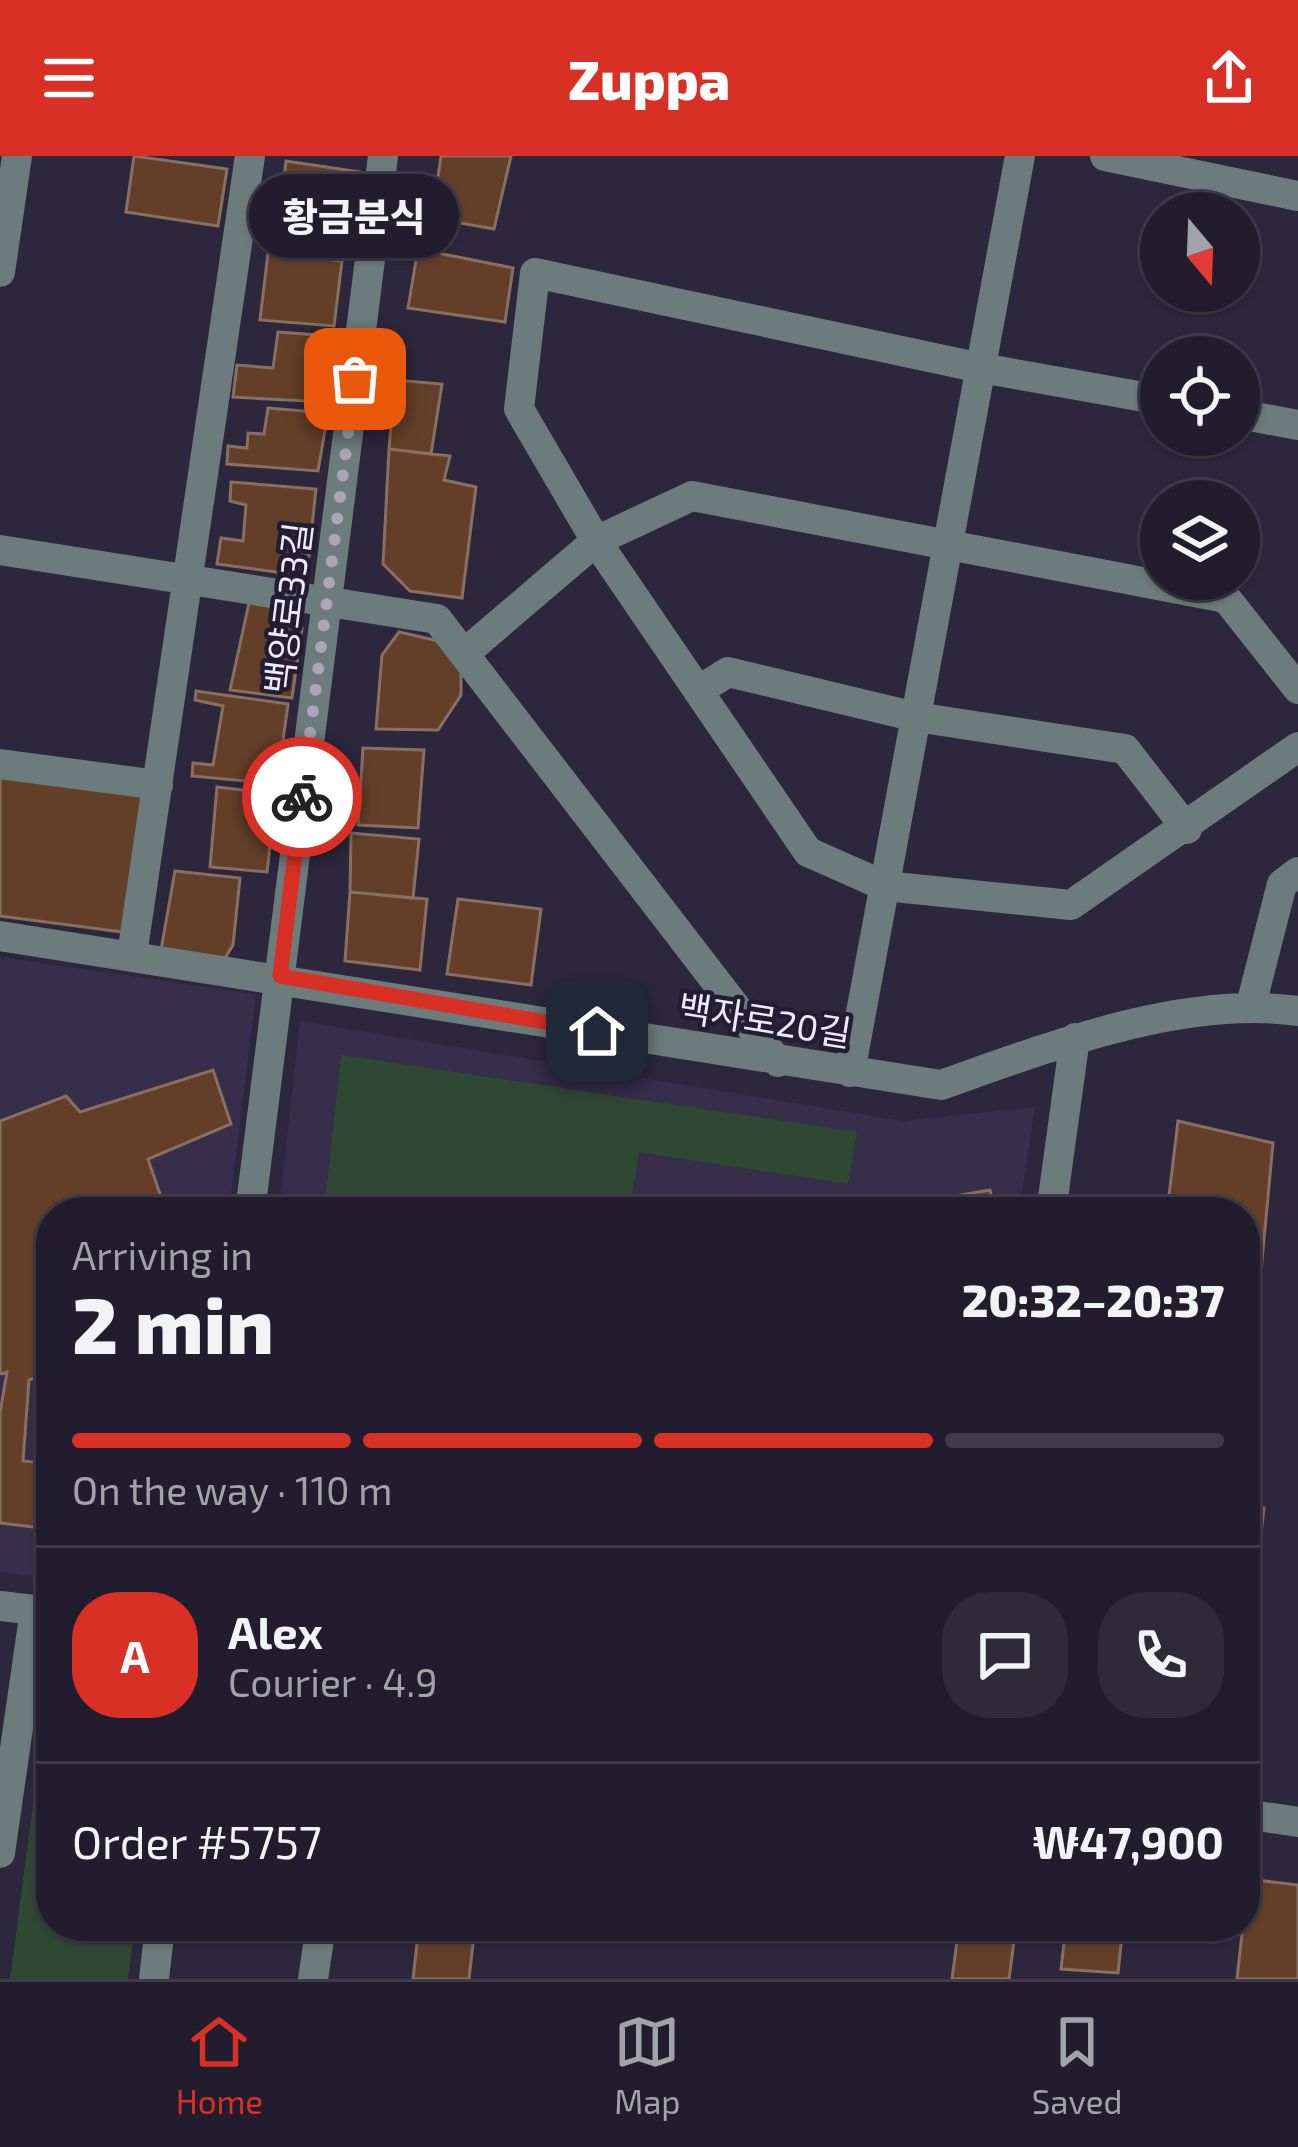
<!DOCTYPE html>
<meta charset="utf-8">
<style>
body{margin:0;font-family:"Exo 2","Noto Sans KR",sans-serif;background:#2e2a3a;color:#f1f3f6;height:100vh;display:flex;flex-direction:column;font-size:45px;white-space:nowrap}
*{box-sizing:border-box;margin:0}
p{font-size:39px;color:#a2a2aa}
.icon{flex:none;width:66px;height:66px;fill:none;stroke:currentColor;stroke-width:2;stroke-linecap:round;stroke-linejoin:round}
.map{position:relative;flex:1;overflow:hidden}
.side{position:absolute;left:36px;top:1041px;width:1224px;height:744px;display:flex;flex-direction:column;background:#221d2e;border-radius:48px;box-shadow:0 3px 9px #0004,0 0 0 3px #3f3b4a}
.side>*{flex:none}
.needle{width:78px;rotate:161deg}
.buttons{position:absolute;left:1140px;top:36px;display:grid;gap:24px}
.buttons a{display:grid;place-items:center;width:120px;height:120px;border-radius:50%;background:#221d2e;box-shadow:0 3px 9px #0004,0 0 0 3px #3f3b4a;font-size:60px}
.pin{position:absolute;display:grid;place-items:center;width:102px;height:102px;color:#fff;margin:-51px;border-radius:24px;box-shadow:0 6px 18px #0006}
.courier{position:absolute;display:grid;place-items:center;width:120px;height:120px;margin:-60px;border:9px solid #d93025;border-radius:50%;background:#fff;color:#222;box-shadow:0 3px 15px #0007}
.bubble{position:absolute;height:84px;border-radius:42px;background:#221d2e;box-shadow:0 3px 9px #0004,0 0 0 3px #3f3b4a;font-size:39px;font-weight:800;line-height:84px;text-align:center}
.overview em{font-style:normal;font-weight:800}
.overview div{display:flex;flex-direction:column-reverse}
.overview{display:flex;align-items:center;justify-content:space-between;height:204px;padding:0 36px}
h1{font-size:78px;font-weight:800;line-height:90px}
.bar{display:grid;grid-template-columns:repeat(4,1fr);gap:18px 12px;align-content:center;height:144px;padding:0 36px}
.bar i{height:15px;border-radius:9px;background:#3f3b4a}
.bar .on{background:#d93025}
.bar p{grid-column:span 4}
.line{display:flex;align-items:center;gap:30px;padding:0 36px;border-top:3px solid #3f3b4a}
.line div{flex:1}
.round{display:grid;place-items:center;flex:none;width:126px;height:126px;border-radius:48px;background:#2e2a3a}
header{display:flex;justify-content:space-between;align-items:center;height:156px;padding:0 36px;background:#d93025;color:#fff;font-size:54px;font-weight:800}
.dock{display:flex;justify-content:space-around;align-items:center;height:168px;border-top:3px solid #3f3b4a;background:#221d2e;font-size:33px;color:#a2a2aa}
.dock a{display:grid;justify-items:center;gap:6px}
.dock .on{color:#d93025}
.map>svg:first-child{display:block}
.built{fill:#362e4a}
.green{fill:#2f4834}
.building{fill:#633f29;stroke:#896f60;stroke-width:3}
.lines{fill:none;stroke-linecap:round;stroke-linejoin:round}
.minor{stroke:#6c7b7c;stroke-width:30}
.done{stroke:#aaa6b7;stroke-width:12;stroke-dasharray:0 21.6}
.route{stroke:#d93025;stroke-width:15}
.labels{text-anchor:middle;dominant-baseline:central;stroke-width:9;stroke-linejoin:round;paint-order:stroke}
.street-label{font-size:36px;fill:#eeebf9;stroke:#231d33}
</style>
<header><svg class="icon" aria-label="menu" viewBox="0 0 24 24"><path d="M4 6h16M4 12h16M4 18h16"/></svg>Zuppa<svg class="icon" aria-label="share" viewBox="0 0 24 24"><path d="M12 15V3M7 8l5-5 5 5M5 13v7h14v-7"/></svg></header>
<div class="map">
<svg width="1298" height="1823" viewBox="0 0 1298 1823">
<rect width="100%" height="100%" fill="#2d273d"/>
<path class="built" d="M0,801L256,838L229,1056H51V1423L0,1416Z
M300,865L903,965L1035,951L1019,1056H279Z"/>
<path class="green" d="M341,899L857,976L848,1028L639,996L629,1056H324Z
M51,1512V1770H135L128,1823H10Z"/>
<path class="building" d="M134,0L227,13L218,70L126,56Z
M441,0H511L494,73L432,62Z
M286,5L360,16L348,90L277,84Z
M418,93L513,112L505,166L408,152Z
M268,97L342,105L334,170L260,164Z
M278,176L331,180L325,246L233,241L237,209L273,212Z
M395,224L442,228L431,298L389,293Z
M268,252L328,257L318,315L227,308L228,290L247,292L248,277L264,278Z
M389,293L450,300L444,324L476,331L462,442L410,435L383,408Z
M231,326L316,333L308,407L290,418L217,408L221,382L243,385L246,349L230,345Z
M249,447L287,453L302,472L292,542L230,534Z
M399,476L461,490V539L438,574L376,573L382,499Z
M196,535L288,548L277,628L192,620L193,607L213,609L223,550L195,544Z
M363,592L424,594L418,672L358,669Z
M0,613L149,633L130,777L0,760Z
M217,631L276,638L267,716L210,711Z
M351,677L419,683L413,742L350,736Z
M175,715L240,722L233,789L219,812L161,794Z
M350,736L427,743L420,814L345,805Z
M458,743L541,753L531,829L447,818Z
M213,914L231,968L148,1003L160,1038L139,1051L141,1056H51V1215L29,1224L23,1305L51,1308V1373L0,1367V1257L7,1216L0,1218V965L66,940L80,956Z
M1178,965L1273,987L1245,1287V1056H1167Z
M990,1034L995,1056H862Z
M1245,1350L1264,1352L1245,1513Z
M1248,1723L1298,1729V1823H1237Z
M419,1770H475L469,1823H413Z
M959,1770H1016L1009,1823H952Z
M1066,1770H1123L1118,1817L1061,1813Z"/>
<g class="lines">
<path class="minor" d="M1105,0L1298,40
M0,116L17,0
M1161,244L981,212L535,117L519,253L596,385L808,696L885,730L1071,749L1298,591
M1239,258L1298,269
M0,394L437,463L778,906
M466,496L596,385L692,340L1226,442L1298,533
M698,535L728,516L916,561L1125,593L1187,673
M0,608L158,629
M0,780L941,929C1049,891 1183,839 1298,855
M132,799L250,0
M1251,849L1282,728L1298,716
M850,916L1020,0
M250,1056L383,0
M1051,1056L1075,882
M0,1450L51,1456
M1245,1658L1298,1666
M0,1697L35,1454
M154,1823L160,1770
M313,1823L321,1770"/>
</g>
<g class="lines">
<path class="done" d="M302,641L355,223"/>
<path class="route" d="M302,641L280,820L597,875"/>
</g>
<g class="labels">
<g class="street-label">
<text transform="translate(287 452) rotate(-83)">백양로33길</text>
<text transform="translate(765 863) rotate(9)">백자로20길</text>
</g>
</g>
</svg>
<div class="buttons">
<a><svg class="needle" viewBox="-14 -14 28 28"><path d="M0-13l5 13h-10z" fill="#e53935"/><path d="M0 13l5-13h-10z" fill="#a2a2aa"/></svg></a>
<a><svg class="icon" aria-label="locate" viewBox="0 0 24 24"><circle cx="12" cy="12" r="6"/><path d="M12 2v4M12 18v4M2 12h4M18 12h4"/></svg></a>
<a><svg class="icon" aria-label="layers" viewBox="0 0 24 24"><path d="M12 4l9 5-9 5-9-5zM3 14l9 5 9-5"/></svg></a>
</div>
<div class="pin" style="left:355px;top:223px;background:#ea580c"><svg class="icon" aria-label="bag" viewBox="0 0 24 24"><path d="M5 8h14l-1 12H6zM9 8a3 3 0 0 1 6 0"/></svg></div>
<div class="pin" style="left:597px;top:875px;background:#1f2937"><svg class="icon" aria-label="home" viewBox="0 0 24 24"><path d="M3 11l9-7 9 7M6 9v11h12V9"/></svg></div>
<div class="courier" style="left:302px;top:641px"><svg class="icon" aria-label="bike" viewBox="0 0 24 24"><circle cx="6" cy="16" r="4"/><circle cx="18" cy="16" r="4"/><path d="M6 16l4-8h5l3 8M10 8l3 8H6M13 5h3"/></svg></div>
<div class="bubble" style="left:249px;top:18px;width:210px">황금분식</div>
<section class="side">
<div class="overview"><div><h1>2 min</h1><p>Arriving in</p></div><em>20:32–20:37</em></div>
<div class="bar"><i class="on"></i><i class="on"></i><i class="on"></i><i></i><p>On the way · 110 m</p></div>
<div class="line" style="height:216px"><b class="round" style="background:#d93025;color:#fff">A</b><div><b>Alex</b><p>Courier · 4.9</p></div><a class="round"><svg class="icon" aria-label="chat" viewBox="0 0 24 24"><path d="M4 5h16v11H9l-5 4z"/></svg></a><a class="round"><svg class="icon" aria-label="phone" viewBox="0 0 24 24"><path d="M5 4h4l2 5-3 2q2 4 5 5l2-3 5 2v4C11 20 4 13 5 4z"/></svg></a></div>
<div class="line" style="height:156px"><div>Order #5757</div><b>₩47,900</b></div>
</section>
</div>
<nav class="dock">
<a class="on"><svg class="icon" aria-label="home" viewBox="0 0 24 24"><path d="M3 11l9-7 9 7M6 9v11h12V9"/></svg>Home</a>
<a><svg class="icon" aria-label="map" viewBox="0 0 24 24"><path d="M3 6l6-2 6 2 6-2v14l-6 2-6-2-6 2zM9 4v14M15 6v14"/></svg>Map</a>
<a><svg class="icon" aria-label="saved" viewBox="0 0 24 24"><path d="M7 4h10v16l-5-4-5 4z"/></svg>Saved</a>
</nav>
